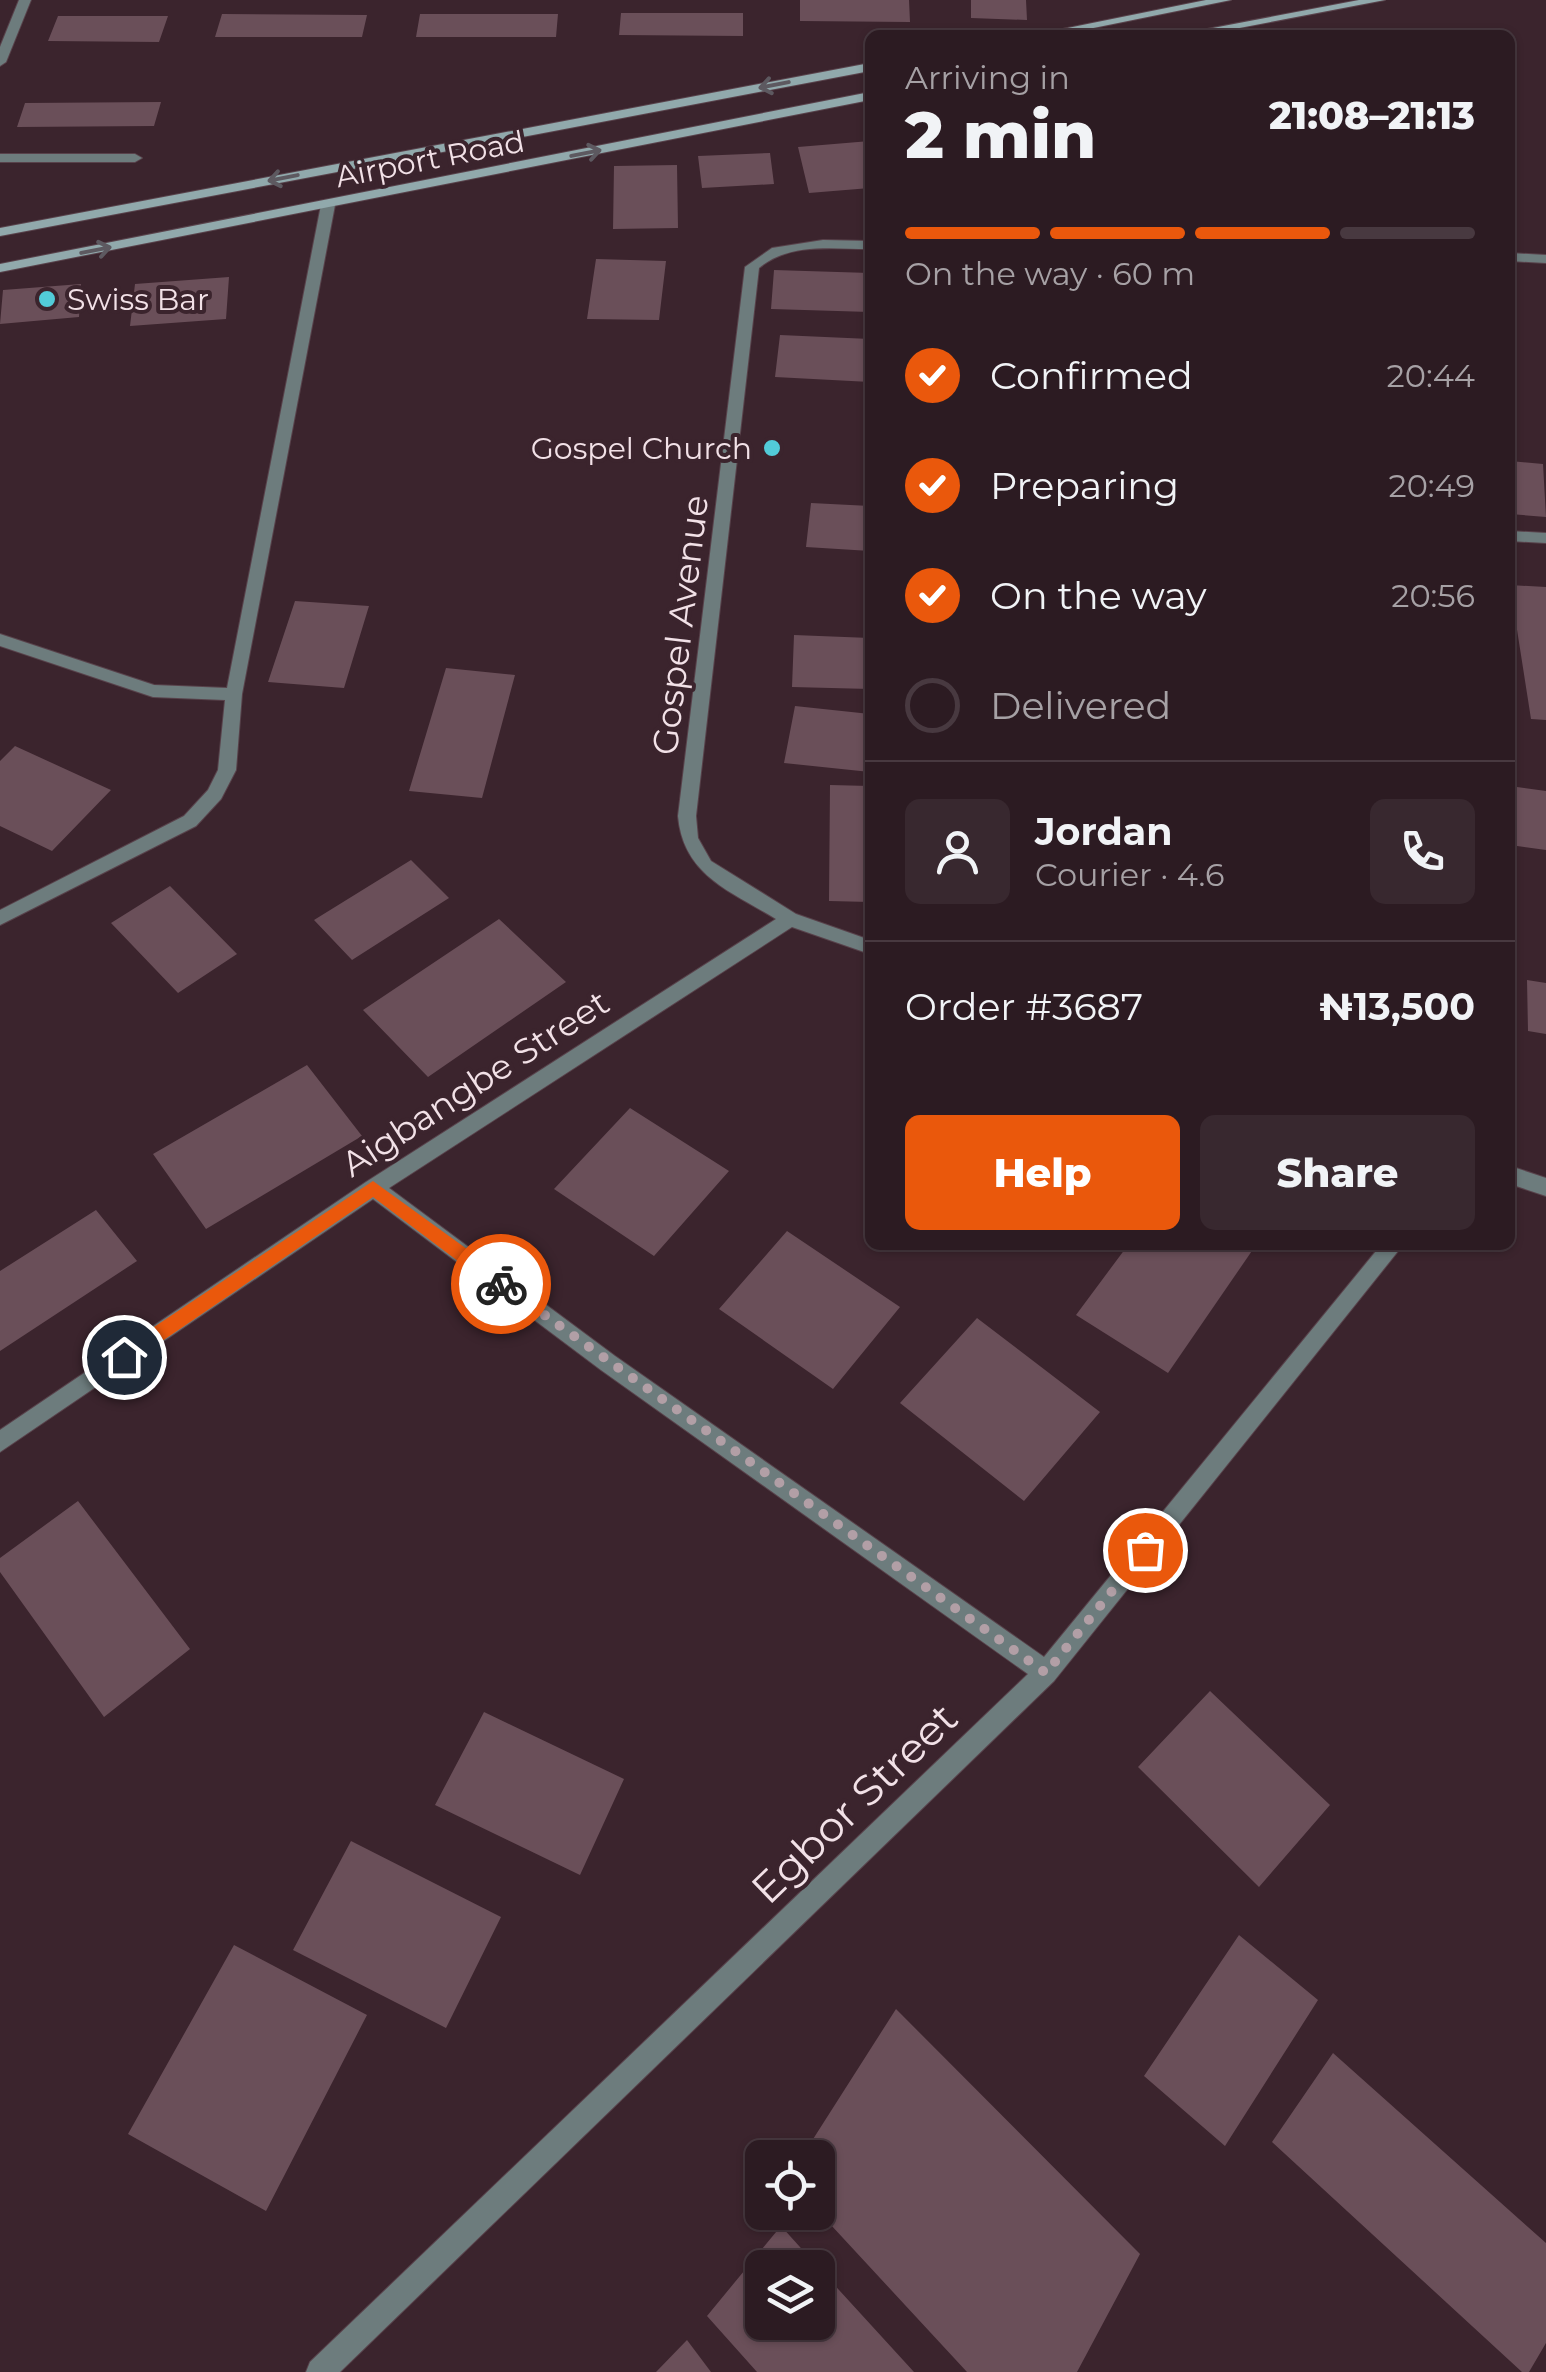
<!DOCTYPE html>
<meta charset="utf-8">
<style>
body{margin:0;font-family:Montserrat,sans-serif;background:#38282f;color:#f1f3f6;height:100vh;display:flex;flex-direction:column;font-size:38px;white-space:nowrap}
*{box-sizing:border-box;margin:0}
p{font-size:32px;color:#a6a1a5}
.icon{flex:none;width:55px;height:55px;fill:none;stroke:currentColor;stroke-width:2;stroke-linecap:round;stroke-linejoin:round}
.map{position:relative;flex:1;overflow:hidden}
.sheet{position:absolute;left:865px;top:30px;width:650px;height:1220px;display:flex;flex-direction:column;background:#2c1b22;border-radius:15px;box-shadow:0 2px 8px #0004,0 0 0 2px #483940}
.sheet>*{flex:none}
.controls{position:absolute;left:745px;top:2140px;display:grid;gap:20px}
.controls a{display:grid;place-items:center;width:90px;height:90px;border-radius:15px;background:#2c1b22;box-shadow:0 2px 8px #0004,0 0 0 2px #483940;font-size:50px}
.pin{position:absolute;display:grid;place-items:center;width:85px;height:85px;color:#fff;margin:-42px;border:5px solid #fff;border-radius:50%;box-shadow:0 2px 10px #0007}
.courier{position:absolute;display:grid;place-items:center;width:100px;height:100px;margin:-50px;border:8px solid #ea580c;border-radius:50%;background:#fff;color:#222;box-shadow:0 2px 12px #0007}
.overview em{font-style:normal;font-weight:800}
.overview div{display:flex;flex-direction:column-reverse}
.overview{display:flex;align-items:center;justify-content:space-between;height:170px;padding:0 40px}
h1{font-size:65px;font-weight:800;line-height:75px}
.bar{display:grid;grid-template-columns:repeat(4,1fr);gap:15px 10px;align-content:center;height:120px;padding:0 40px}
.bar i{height:12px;border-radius:8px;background:#483940}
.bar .on{background:#ea580c}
.bar p{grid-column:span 4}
.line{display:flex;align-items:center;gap:25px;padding:0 40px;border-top:2px solid #483940}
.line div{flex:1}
.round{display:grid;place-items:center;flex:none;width:105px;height:105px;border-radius:15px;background:#38282f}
ol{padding:0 40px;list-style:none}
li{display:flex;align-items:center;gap:30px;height:110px}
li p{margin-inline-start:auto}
li .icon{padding:10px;border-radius:50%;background:#ea580c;color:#fff;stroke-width:4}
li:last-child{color:#a6a1a5}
li i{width:55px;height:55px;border:5px solid #483940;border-radius:50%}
.button{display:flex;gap:20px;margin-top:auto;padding:20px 40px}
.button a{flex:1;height:115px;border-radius:15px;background:#ea580c;color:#fff;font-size:40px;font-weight:800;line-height:115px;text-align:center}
.button a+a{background:#38282f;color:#f1f3f6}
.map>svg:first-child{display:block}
.building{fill:#6a4f59;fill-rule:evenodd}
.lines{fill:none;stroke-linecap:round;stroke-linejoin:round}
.minor-casing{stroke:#58424b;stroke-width:2}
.secondary-casing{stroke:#58424b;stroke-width:2}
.minor{fill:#6d7c7d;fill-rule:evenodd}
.secondary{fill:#91a9ac;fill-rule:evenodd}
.oneway{stroke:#5d5960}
.route{fill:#ea580c}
.done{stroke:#b29fa6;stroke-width:10;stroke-dasharray:0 18}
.poi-dot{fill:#52cbd8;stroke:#3b242d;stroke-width:4}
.labels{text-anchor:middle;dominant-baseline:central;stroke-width:8;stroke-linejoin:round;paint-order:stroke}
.far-street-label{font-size:30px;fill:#f2e1e7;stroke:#3b242d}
.far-poi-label{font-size:30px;fill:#f2e1e7;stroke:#3b242d;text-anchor:start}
.street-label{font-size:35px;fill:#f2e1e7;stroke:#3b242d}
.near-street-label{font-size:42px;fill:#f2e1e7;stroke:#3b242d}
</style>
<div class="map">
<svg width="1546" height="2372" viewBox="0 0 1546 2372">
<rect width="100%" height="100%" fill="#3b242d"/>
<path class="building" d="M800,0H909L910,22L800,21Z
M971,0H1026L1027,20L971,18Z
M621,13H743V36L619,35Z
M222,14L367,15L362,37H215Z
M420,14H558L556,37H416Z
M58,16H168L159,42L48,41Z
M161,102L154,126L17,127L25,103Z
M870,141V188L809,193L798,147Z
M770,153L774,184L702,188L698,156Z
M677,165L678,228L613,229L614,166Z
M596,259L666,261L659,320L587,319Z
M774,270L870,273V312L771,309Z
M229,277L226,319L130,326L135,284Z
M81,284L79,317L0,324L3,290Z
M780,335L870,339V382L775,377Z
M1510,461L1543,464L1546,517L1510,514Z
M811,503L870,506V551L806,547Z
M1510,585L1546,587V720L1531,719Z
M295,601L369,606L344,688L268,682Z
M794,635L870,638V689L792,687Z
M446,668L515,675L482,798L409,791Z
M795,706L870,714V772L784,763Z
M15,746L111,790L52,851L0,826V761Z
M830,785L870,786V902L829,901Z
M1510,786L1546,791V850L1510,845Z
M411,860L449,898L352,960L314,920Z
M170,886L237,954L178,993L111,923Z
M499,919L566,982L428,1077L363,1010Z
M1527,980L1546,983V1034L1528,1031Z
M307,1065L362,1136L206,1229L153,1154Z
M630,1108L729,1171L654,1256L554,1189Z
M96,1210L137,1261L0,1351V1271Z
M787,1231L900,1307L833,1389L719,1309Z
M1128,1245H1256L1168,1373L1076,1315Z
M977,1318L1100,1412L1024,1501L900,1403Z
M78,1501L190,1649L104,1717L0,1572V1558Z
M1210,1691L1330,1805L1259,1887L1138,1767Z
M484,1712L624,1779L580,1875L435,1805Z
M351,1841L501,1917L446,2028L293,1950Z
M1239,1935L1318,2000L1225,2146L1144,2076Z
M234,1945L367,2015L266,2211L128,2134Z
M896,2009L1140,2254L1077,2372H967L818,2211V2158H801Z
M1333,2053L1546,2243V2343L1529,2372H1522L1272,2142Z
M781,2226L818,2267L914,2372H757L707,2316ZM762,2268H818V2322H762Z
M687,2340L711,2372H656Z"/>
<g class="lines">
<defs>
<path id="minor" d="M19,0H31L6,62L0,66V47Z
M0,154H135L142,158L135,162H0Z
M328,201L335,205L242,694L236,770L221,799L196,826L0,925V910L184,816L208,790L218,770L225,700L153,697L0,646V634L154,685L227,688L321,205Z
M823,240L870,241V249C832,249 790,242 759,268L696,816L698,838L711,861L796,914L870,940V954L792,927L389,1188L615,1356L1044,1657L1381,1245H1403L1054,1681L340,2372H306L310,2362L1028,1674L601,1370L373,1199L0,1452V1430L366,1182L776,919C730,891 683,875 678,816L745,267L772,248Z
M1510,253L1546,255V263L1510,261Z
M1510,531L1546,533V543L1510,541Z
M1510,1166L1546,1178V1196L1510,1184Z"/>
<path id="secondary" d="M1206,0H1231L1059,35H1033Z
M1359,0H1385L1203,35H1176Z
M870,63V71L0,236V228Z
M870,92V100L0,272V264Z"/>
</defs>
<use href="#minor" class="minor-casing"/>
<use href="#secondary" class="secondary-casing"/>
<use href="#minor" class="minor"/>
<use href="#secondary" class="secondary"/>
</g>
<defs><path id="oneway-shaft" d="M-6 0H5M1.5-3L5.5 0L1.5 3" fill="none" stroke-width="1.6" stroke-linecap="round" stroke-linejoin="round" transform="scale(2.5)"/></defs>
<g class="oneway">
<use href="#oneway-shaft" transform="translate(774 85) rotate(169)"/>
<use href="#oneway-shaft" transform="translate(586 153) rotate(-11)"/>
<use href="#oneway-shaft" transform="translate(283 178) rotate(169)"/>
<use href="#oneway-shaft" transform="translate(96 250) rotate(-11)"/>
</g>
<path class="route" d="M373,1181L507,1278V1289H495L373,1197L130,1363H118V1351Z"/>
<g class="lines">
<path class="done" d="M501,1284L1046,1673L1145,1550"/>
</g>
<g class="poi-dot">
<circle cx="47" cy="299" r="10"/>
<circle cx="772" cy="448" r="10"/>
</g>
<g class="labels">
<g class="far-street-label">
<text transform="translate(430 159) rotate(-11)">Airport Road</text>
</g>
<g class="far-poi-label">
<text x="67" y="299">Swiss Bar</text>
<text x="752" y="448" text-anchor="end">Gospel Church</text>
</g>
<g class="street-label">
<text transform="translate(680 625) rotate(-83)">Gospel Avenue</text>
<text transform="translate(475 1083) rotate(-33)">Aigbangbe Street</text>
</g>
<g class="near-street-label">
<text transform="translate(854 1803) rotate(-44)">Egbor Street</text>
</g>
</g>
</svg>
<div class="controls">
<a><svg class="icon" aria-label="locate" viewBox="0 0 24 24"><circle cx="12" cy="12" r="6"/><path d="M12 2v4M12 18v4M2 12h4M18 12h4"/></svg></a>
<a><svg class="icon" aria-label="layers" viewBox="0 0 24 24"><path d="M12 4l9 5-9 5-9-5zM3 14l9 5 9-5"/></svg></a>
</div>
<div class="pin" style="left:1145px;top:1550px;background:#ea580c"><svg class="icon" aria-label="bag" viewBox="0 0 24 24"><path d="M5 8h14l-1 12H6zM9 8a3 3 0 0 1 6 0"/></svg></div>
<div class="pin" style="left:124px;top:1357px;background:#1f2937"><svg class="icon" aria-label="home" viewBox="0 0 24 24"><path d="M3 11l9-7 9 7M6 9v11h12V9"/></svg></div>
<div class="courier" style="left:501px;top:1284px"><svg class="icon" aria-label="bike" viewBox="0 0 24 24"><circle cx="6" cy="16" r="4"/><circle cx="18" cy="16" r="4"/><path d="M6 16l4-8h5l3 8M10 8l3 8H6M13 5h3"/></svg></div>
<section class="sheet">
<div class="overview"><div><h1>2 min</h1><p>Arriving in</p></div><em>21:08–21:13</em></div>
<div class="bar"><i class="on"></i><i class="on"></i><i class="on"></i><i></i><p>On the way · 60 m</p></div>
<ol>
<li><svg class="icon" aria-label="check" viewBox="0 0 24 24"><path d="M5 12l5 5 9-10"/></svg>Confirmed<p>20:44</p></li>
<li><svg class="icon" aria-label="check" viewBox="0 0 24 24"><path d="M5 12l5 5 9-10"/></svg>Preparing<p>20:49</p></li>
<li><svg class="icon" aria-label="check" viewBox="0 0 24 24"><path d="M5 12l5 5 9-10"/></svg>On the way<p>20:56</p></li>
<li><i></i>Delivered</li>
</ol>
<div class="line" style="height:180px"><a class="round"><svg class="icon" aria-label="person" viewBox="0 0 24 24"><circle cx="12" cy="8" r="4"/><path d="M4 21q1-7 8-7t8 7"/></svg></a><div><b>Jordan</b><p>Courier · 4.6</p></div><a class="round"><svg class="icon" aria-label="phone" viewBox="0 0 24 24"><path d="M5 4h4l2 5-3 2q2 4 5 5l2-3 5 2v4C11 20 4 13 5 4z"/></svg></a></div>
<div class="line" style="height:130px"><div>Order #3687</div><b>₦13,500</b></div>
<div class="button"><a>Help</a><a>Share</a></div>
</section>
</div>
